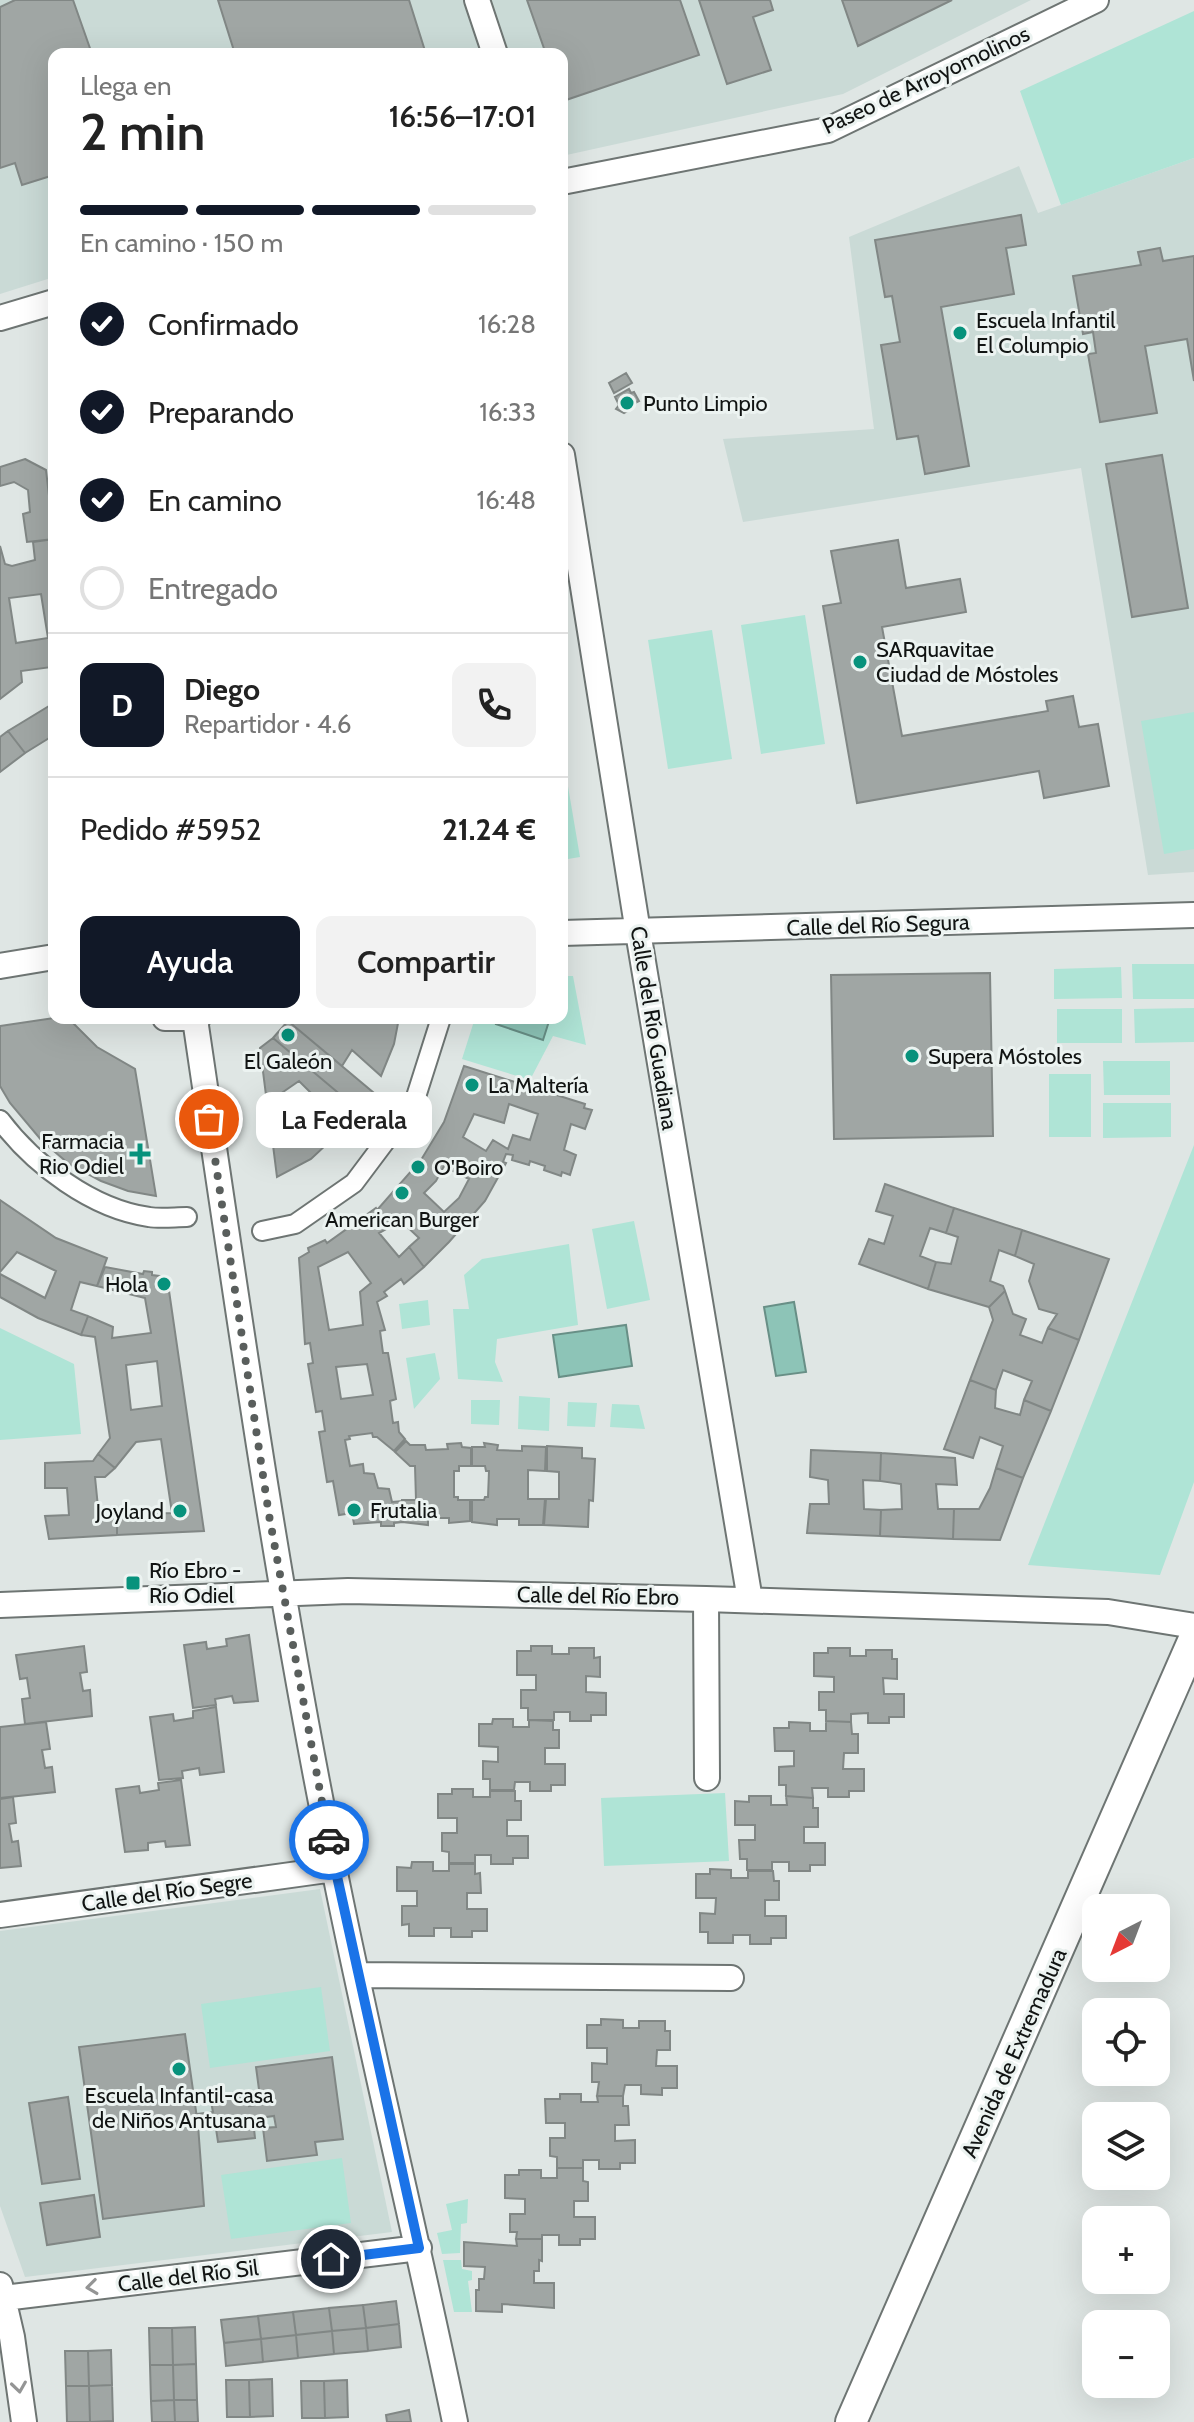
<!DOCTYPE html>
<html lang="es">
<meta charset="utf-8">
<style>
body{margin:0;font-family:Cabin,sans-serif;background:#f2f2f2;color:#222;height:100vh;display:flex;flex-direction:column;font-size:30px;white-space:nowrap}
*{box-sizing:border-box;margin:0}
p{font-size:26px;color:#767676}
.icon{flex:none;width:44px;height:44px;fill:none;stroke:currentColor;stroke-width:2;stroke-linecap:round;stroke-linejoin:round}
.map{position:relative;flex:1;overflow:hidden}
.details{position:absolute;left:48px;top:48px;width:520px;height:976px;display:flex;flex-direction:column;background:#fff;border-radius:16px;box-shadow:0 8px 32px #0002}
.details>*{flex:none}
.needle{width:52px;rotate:222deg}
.tools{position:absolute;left:1082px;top:1894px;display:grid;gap:16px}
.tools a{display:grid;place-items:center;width:88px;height:88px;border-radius:16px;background:#fff;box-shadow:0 8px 32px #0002;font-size:40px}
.pin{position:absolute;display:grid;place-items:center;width:68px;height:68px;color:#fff;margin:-34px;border:4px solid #fff;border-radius:50%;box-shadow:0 2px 8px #0007}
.courier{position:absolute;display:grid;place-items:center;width:80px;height:80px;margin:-40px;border:6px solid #1a73e8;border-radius:50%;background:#fff;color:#222;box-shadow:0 2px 10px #0007}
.bubble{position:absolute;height:56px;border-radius:16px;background:#fff;box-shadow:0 8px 32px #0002;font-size:26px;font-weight:600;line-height:56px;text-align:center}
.summary em{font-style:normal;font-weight:600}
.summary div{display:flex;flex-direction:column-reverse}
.summary{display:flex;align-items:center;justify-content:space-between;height:136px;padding:0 32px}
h1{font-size:52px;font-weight:600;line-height:60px}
.bar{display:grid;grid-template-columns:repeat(4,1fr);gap:12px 8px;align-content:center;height:96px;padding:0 32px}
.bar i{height:10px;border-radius:6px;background:#e0e0e0}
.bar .current{background:#111827}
.bar p{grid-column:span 4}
.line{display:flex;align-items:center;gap:20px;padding:0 32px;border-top:2px solid #e0e0e0}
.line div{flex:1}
.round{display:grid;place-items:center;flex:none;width:84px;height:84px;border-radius:16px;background:#f2f2f2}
ol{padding:0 32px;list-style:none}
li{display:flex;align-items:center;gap:24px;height:88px}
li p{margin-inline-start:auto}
li .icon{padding:8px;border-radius:50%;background:#111827;color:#fff;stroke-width:4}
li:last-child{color:#767676}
li i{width:44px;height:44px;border:4px solid #e0e0e0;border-radius:50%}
.cta{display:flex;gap:16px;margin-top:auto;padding:16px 32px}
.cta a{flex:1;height:92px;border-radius:16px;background:#111827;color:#fff;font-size:32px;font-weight:600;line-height:92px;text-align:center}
.cta a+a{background:#f2f2f2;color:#222}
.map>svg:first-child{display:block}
.built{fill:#cadad6}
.green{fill:#afe4d6}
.water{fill:#8dc4b7;stroke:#688f86;stroke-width:2}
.building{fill:#a0a6a4;stroke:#818785;stroke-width:2;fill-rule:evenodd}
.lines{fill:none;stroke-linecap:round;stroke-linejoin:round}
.pedestrian-casing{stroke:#6e7573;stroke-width:22}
.minor-casing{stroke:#6e7573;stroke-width:28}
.tertiary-casing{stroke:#6e7573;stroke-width:34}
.pedestrian{stroke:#fff;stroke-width:18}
.minor{stroke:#fff;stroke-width:24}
.tertiary{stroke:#fff;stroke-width:30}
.oneway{stroke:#949595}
.done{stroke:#595e5c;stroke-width:8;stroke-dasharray:0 14.4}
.route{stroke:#1a73e8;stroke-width:10}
.poi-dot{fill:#07927c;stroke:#ecf3f1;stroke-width:3}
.labels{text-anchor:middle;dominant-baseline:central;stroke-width:6;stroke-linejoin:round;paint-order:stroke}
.street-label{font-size:22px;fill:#111413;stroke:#ecf3f1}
.poi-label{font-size:22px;fill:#111413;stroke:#ecf3f1;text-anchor:start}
</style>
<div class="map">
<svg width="1194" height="2422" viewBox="0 0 1194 2422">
<rect width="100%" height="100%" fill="#dfe6e4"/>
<path class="built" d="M0,0H1031L843,94L562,156V54H54V277L0,294Z
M1194,158V872L1148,875L1081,468L743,522L723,439L874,429L849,237L1019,166L1038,213Z
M320,1889L392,2232L25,2277L0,2206V1931Z"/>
<path class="green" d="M1194,11V158L1061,205L1020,91Z
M805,615L825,744L761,754L741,625Z
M712,630L732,759L668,769L648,640Z
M1194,712V849L1164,854L1141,721Z
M562,751L580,857L562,860Z
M1132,964H1194V999H1133Z
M1121,967L1122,998L1054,999V969Z
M562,976H573L586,1045L553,1036L530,1080L462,1059L475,1018H562Z
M1194,1008V1042L1135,1043L1134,1009Z
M1057,1009H1122V1043H1057Z
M1170,1061V1095H1104L1103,1061Z
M1049,1074H1091V1137H1049Z
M1103,1103H1171V1137L1103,1138Z
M1194,1145V1482L1160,1575L1028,1565Z
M634,1221L650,1300L607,1309L592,1229Z
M569,1244L578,1325L497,1339L495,1362L503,1382L458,1379L453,1309H469L464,1275L482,1259Z
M428,1300L430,1325L402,1329L399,1304Z
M0,1328L74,1364L81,1434L0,1440Z
M435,1353L440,1379L414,1409L406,1358Z
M519,1396L550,1398L549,1431L518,1429Z
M471,1400H500L499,1425L471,1424Z
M568,1402L597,1403L595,1427L567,1426Z
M612,1404L639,1405L645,1429L610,1427Z
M725,1793L729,1861L604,1866L601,1798Z
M321,1987L330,2051L210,2068L201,2004Z
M342,2158L351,2223L231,2239L221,2175Z
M468,2199L467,2223L461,2224L460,2253L442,2254L437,2233L452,2230L446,2204Z
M443,2260H461L462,2269L472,2271V2280L468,2281L472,2312H454Z"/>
<path class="water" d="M498,1018H550L543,1040L496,1024Z
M794,1302L806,1372L776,1376L764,1307Z
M626,1325L632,1366L559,1377L553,1335Z"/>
<path class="building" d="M15,0H73L92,54H54V175L22,185L15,163L0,168V7Z
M218,0H409L426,54H235Z
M527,0H680L699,55L563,101L562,54H546Z
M699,0H770L773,10L753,17L771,70L727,84Z
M842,0H952L858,46Z
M1021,215L1026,245L1006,248L1014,294L941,307L969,466L925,474L918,436L897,439L881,345L900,342L892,296L885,297L875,240Z
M1160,248L1163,261L1194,256V381L1187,339L1145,346L1157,413L1100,422L1088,354L1096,353L1093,332L1083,334L1073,276L1141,265L1138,252Z
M626,373L632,383L614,393L609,383Z
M629,389L631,393L634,392L639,401L629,406L631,409L624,413L616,409L619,405L615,397Z
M1162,455L1188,608L1132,617L1106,464Z
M25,459L46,470L54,539L27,542L23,514L30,512L28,490L14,482L0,486V467Z
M54,539V689L51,667L21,671L22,682L0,699V546L5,564L12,566L35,560L33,542ZM41,594L48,638L16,643L9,598Z
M898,540L906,588L960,579L966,612L882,627L902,736L1048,711L1046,701L1073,696L1079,727L1098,724L1109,786L1044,798L1039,771L857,803L823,606L841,603L831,551Z
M54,703V735L25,753L8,731Z
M8,731L25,753L0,772V737Z
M990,973L993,1136L834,1139L831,975Z
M54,1018H68L97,1047L135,1069L156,1196L128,1191L101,1181L69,1164L42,1141L10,1103L0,1086V1026Z
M291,1018H399L394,1044L381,1076L352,1050L342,1066L288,1021Z
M288,1021L374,1093L361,1112L273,1038Z
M273,1038L361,1112L311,1159L277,1177L270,1121L296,1106L311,1093L299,1081L267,1103L260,1048Z
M464,1066L585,1104L584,1108L592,1110L585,1129L571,1124L564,1150L576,1155L570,1175L562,1172L561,1176L544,1170L545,1166L530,1161L529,1165L512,1160L513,1155L506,1154L503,1162L506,1163L485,1201L449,1242L424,1267L409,1247L419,1238L399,1219L390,1227L377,1210L421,1160L444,1122ZM509,1104L538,1114L530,1140L513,1135L508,1149L493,1140L486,1151L463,1137L474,1114L504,1123ZM444,1166L469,1179L459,1198L444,1212L424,1193L436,1181Z
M885,1184L954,1208L946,1233L930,1228L920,1256L936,1262L928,1289L859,1264L869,1239L884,1244L893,1216L876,1211Z
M0,1200L56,1238L107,1258L97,1286L80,1282L71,1310L88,1316L81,1335L38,1318L0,1297V1274L45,1298L56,1271L17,1252L0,1272Z
M376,1208L390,1227L379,1233L399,1257L409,1247L424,1267L404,1284L401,1279L384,1292L387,1296L377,1302L385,1330L380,1331L383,1353H388L396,1399L390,1401L393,1423L398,1422L399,1432L405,1439L394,1451L377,1437H373L372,1433L349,1436L350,1439L345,1440L350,1466L363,1464L364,1473L374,1474L378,1488L389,1489L392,1502L402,1501V1522L394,1523V1526H381V1522L354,1524L352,1513L339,1515L333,1481L327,1482L319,1432L325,1431L322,1411L316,1412L308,1364L313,1363L310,1343L305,1344L299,1258L309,1252L308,1248L325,1240L327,1243ZM348,1252L371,1283L360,1292L363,1325L329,1330L318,1267ZM367,1364L373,1395L341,1399L336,1367Z
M954,1208L1022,1230L1015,1256L999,1250L990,1281L1003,1286L1005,1291L989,1307L928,1289L936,1262L951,1264L958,1237L946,1233Z
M1022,1230L1109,1259L1079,1340L1048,1328L1057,1314L1039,1309L1029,1281L1034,1264L1015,1256Z
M105,1267L143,1274L144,1271L152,1272V1275L167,1277L204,1531L117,1535V1515L172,1513L161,1439L136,1442L115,1468L98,1454L110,1438L95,1337L81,1335L88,1316L113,1327L112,1338L151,1333L145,1298L97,1286ZM157,1361L162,1406L131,1410L126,1365Z
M1005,1291L1013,1314L1026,1319L1020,1335L1042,1343L1048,1328L1079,1340L1051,1411L1024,1400L1032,1381L1003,1370L996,1390L970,1380L993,1320L989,1307Z
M970,1380L996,1390L995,1408L1020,1415L1024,1400L1051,1411L1023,1478L996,1468L1003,1446L980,1437L973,1458L944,1449Z
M406,1441L410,1445H425L426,1450L448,1449L447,1444L461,1443L462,1447L471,1448V1466H459V1471H454V1497H458V1500H470V1521L449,1523V1518H428V1525L403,1522L402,1500H416L415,1466H410L395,1452Z
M484,1443L498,1445L497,1450L522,1451V1446L546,1447L545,1471L528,1470V1499H545L543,1525H519V1519H497V1525L472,1522V1500H484L485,1497H488L489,1471H486L485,1466H472V1447H485Z
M547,1446L582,1448V1458L595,1459L593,1501L589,1500L588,1527L544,1525L546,1499H559V1472L547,1471Z
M811,1450L881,1453L880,1481L863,1480L864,1509L881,1510L880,1536L807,1533L810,1504H829L828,1480L810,1477Z
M881,1453L955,1458L957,1485L936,1484L938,1509H954L953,1539L880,1536L881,1510L902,1509L901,1484L880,1481Z
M98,1454L115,1468L105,1477H95L99,1517L117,1515V1535L49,1539L45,1516L69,1515L67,1488H45V1463L93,1461Z
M996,1468L1023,1478L1000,1540L953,1539L954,1509H979L990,1488Z
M249,1635L258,1701L234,1703L232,1696L215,1699L216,1705L193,1708L184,1645L206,1642L207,1649L227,1646L226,1639Z
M84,1646L87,1672L80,1673L83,1691L90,1690L92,1716L25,1724L22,1699L30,1698L27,1678L20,1679L16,1655Z
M531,1646H552V1654H569V1648H594V1658L600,1657V1677L586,1676V1692L606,1693V1715H591V1721H570V1712H554V1720H528V1708H521V1690H536V1675H517V1651H531Z
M828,1648H850V1656H866V1650H892V1659H897V1679L883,1678L884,1694H904V1717H889V1723H868V1713L851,1714V1722L826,1721V1710H819V1692H834V1677L814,1676V1653H828Z
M216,1707L224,1772L200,1775L199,1768L182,1771L183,1778L159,1780L150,1717L173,1714L174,1721L193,1718V1711Z
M493,1719H513V1727H529V1720L553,1721V1730H559V1748H545V1764H565V1785H551V1791H530V1782H515L514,1790H490V1779H483V1761L498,1762V1747L479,1746V1724H492Z
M826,1721L851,1722L852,1734H858V1753H844L843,1769H864V1791H849V1797H828V1788H812L813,1798L786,1796V1785H779V1767L794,1766V1751H775L774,1728H789V1722L810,1723V1731H826Z
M46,1722L50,1749L42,1750L45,1768L52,1767L55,1792L0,1798V1727Z
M181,1780L190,1845L166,1847L165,1841L148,1843V1850L125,1852L116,1789L139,1786L140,1793L159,1790L158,1783Z
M452,1789H473V1797H490V1791H515V1801H521V1820H507V1836H528V1858H513V1864H491V1855H475V1863H449V1852L442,1851V1833H457V1818H438V1794H452Z
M749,1796H771V1805H787L786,1796L813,1798V1808H818V1827H804V1843H825V1865H810V1871H789V1862H772V1870H747V1859H740L739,1840H755V1825H735V1801L749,1802Z
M13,1797L16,1823L9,1824L12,1842L18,1841L21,1866L0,1868V1799Z
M412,1862H433V1871H449V1864H475V1874L480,1873L481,1893H467V1909H487V1931H472V1937H451V1928H434V1936H409V1924L402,1925V1906H417V1891H397V1867L411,1868Z
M710,1869L731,1870V1878H748V1871H773L774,1881H779V1900H765V1916H786V1938H771V1944H750V1935H733V1943H708V1932H700V1913L715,1914L716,1898H696V1874H710Z
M601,2019L623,2020V2028H639V2021H665V2031H670V2050H657L656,2066H677V2088H662V2095L641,2094V2085H625L623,2096H597L599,2082H592V2063L607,2064V2048H587V2025H601Z
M185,2034L198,2125L204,2206L103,2219L79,2047Z
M332,2057L343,2139L315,2142L317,2155L267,2161L263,2128L276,2127L274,2116L253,2119L255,2138L218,2142L215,2122L198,2125L196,2114L213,2112L210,2096L247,2091L249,2106L271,2103L270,2096L260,2097L256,2067Z
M560,2094H581V2102H598L597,2096H623V2106H628L629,2125H615V2141L635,2140V2163H620V2169H599V2160H583V2168H557V2157L550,2156V2138H565V2123H546L545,2099H560Z
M68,2097L80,2179L42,2184L29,2103Z
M557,2168H583V2181L588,2182V2201H574V2217H595V2239H580V2245H559V2235H542V2239H516L517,2232H510V2214H525V2199L505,2198V2175H519V2170H541V2178H557Z
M94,2195L100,2237L47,2245L40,2203Z
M516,2239H542V2261L539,2260V2271H534V2283H554V2308L502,2304V2312L476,2311V2290H479V2279H484L485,2267L464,2266V2242L517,2246Z
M396,2301L399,2324L366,2328L363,2305Z
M363,2305L366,2328L332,2331L329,2308Z
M329,2308L332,2331L296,2335L293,2312Z
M293,2312L296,2335L261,2339L258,2316Z
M258,2316L261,2339L224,2343L221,2320Z
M399,2324L401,2347L368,2351L366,2328Z
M195,2327L196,2364L173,2365L172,2328Z
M149,2328H172L173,2365H150Z
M366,2328L368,2351L334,2354L332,2331Z
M332,2331L334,2354L298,2358L296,2335Z
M296,2335L298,2358L263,2362L261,2339Z
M261,2339L263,2362L226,2366L224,2343Z
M111,2350L112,2385L89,2386L88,2351Z
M65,2351H88L89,2386H66Z
M196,2364L197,2400H174L173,2365Z
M150,2365H173L174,2400L151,2401Z
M272,2379L273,2416L250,2417L249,2380Z
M226,2380H249L250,2417H227Z
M347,2380L348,2417L325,2418L324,2381Z
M301,2381H324L325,2418H302Z
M112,2385L113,2421L90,2422L89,2386Z
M66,2386H89L90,2422H67Z
M174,2400H197L198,2422H175Z
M174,2400L175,2422H152L151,2401Z
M409,2410L411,2422H387L386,2415Z"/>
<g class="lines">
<defs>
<path id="pedestrian" d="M0,1120C34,1165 92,1209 149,1217C161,1219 175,1217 187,1217
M262,1231L295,1224L354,1183L414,1103L441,1018"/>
<path id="minor" d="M477,0L495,54
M562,182L828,130L1096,0
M0,318L54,302
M562,455L638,932L750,1600
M562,933L1194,915
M0,966L54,957
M165,1018H198
M195,1019C237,1303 277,1587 334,1868C371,2054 417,2237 455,2422
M706,1599L707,1778
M0,1605L348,1591L706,1599L1108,1612L1194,1626
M0,1915L334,1869
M358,1975L731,1978
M0,2285L12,2337L24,2422
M4,2298L419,2248"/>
<path id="tertiary" d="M851,2422L1194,1639"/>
</defs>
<use href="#pedestrian" class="pedestrian-casing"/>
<use href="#minor" class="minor-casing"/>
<use href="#tertiary" class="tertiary-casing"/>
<use href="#pedestrian" class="pedestrian"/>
<use href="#minor" class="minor"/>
<use href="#tertiary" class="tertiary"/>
</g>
<defs><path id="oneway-chevron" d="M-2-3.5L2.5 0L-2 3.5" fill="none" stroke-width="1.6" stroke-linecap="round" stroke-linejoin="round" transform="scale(2)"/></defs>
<g class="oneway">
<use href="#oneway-chevron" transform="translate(92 2287) rotate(173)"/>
<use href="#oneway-chevron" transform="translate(19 2387) rotate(82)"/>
</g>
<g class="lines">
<path class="done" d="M209,1119L269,1515L329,1840"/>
<path class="route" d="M329,1840L419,2248L331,2259"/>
</g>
<g class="poi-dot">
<circle cx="960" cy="333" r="8"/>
<circle cx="627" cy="403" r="8"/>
<circle cx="860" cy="662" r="8"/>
<circle cx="288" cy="1035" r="8"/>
<circle cx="912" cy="1056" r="8"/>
<circle cx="472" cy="1085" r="8"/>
<path d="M136 1142h8v8h8v8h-8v8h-8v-8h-8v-8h8z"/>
<circle cx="418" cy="1167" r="8"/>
<circle cx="402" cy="1193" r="8"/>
<circle cx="164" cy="1284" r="8"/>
<circle cx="354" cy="1510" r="8"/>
<circle cx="180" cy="1511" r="8"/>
<rect x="125" y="1575" width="16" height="16" rx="4"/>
<circle cx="179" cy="2069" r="8"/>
</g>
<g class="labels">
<g class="street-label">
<text transform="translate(926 80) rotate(-25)">Paseo de Arroyomolinos</text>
<text transform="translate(878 925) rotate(-2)">Calle del Río Segura</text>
<text transform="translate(654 1028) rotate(81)">Calle del Río Guadiana</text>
<text transform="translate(598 1596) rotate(1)">Calle del Río Ebro</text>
<text transform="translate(167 1892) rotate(-8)">Calle del Río Segre</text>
<text transform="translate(1014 2053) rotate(-66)">Avenida de Extremadura</text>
<text transform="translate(188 2276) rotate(-7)">Calle del Río Sil</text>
</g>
<g class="poi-label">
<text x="976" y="320">Escuela Infantil<tspan x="976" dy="25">El Columpio</tspan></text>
<text x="643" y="403">Punto Limpio</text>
<text x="876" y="649">SARquavitae<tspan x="876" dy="25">Ciudad de Móstoles</tspan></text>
<text x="928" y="1056">Supera Móstoles</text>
<text x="288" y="1061" text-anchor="middle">El Galeón</text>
<text x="488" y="1085">La Maltería</text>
<text x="124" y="1141" text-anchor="end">Farmacia<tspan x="124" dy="25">Rio Odiel</tspan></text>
<text x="434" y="1167">O'Boiro</text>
<text x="402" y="1219" text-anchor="middle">American Burger</text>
<text x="148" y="1284" text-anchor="end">Hola</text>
<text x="370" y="1510">Frutalia</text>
<text x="164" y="1511" text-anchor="end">Joyland</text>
<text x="149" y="1570">Río Ebro -<tspan x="149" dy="25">Río Odiel</tspan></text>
<text x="179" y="2095" text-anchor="middle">Escuela Infantil-casa<tspan x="179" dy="25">de Niños Antusana</tspan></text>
</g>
</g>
</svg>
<div class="tools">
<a><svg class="needle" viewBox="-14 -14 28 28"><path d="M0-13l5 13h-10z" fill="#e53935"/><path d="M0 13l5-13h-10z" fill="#767676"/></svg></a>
<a><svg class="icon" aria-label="locate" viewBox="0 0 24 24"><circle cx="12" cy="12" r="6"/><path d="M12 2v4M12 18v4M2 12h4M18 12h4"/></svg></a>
<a><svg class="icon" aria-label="layers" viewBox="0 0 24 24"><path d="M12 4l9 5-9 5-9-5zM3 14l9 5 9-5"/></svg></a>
<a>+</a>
<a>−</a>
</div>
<div class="pin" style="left:209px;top:1119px;background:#ea580c"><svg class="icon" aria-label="bag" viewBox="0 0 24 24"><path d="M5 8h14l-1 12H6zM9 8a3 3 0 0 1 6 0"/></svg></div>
<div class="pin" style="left:331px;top:2259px;background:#1f2937"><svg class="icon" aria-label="home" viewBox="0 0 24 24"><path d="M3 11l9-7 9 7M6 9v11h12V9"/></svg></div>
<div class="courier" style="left:329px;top:1840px"><svg class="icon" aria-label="car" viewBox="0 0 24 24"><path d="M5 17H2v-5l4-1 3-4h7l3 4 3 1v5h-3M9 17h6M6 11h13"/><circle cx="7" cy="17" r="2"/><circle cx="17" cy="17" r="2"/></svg></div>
<div class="bubble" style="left:256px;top:1092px;width:176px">La Federala</div>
<section class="details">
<div class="summary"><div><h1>2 min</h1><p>Llega en</p></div><em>16:56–17:01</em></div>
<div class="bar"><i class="current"></i><i class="current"></i><i class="current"></i><i></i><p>En camino · 150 m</p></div>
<ol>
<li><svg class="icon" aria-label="check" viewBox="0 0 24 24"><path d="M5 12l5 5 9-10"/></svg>Confirmado<p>16:28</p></li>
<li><svg class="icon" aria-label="check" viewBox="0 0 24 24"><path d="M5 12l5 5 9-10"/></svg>Preparando<p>16:33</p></li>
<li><svg class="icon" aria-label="check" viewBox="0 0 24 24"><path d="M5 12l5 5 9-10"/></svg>En camino<p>16:48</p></li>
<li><i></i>Entregado</li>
</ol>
<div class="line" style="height:144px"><b class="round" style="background:#111827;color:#fff">D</b><div><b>Diego</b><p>Repartidor · 4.6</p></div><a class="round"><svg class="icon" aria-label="phone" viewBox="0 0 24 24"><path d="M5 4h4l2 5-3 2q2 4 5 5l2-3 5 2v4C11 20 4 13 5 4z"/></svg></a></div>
<div class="line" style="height:104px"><div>Pedido #5952</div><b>21.24 €</b></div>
<div class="cta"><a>Ayuda</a><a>Compartir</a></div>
</section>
</div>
